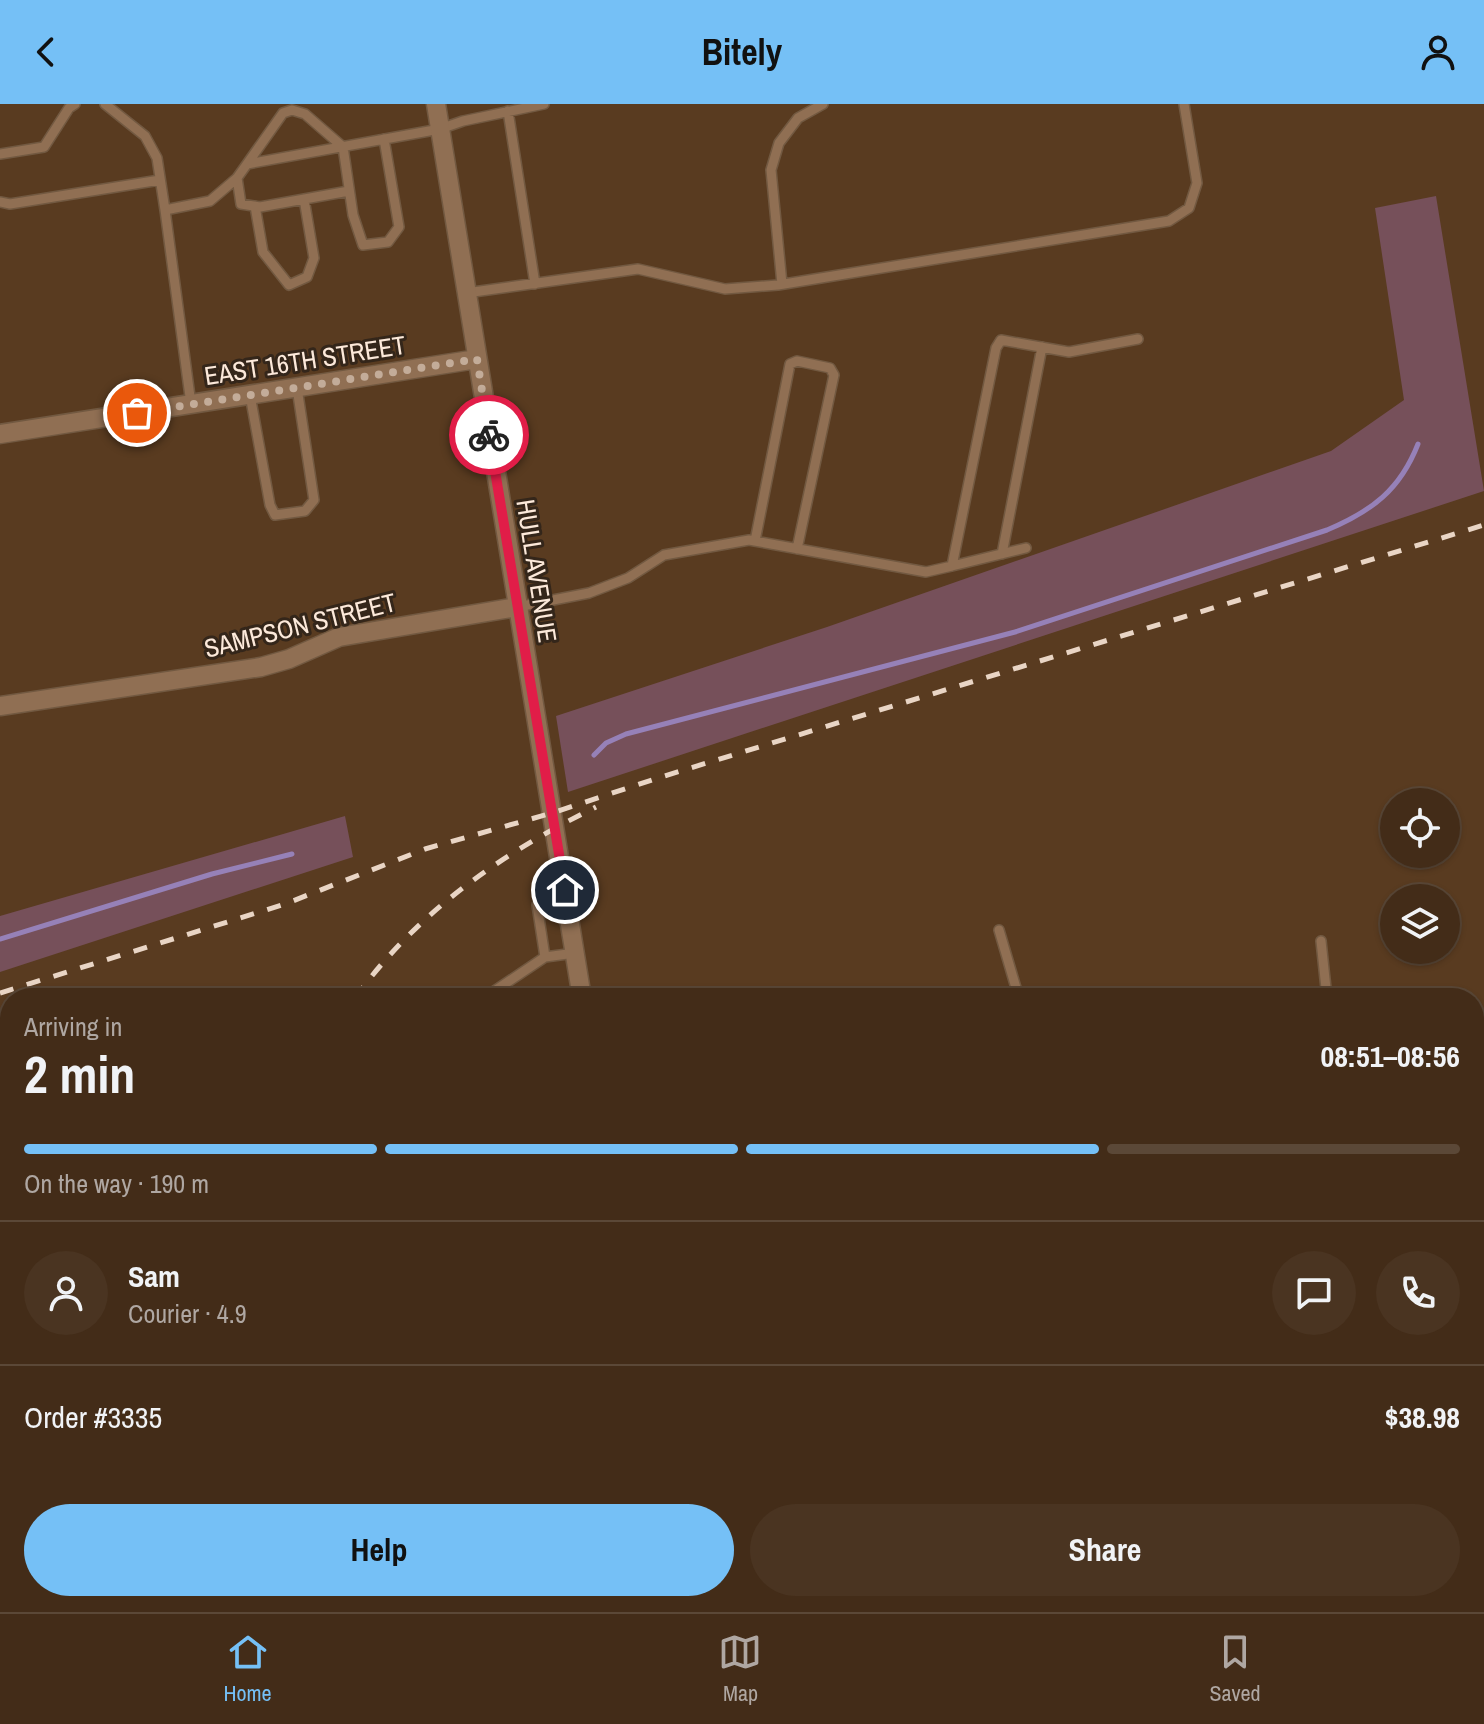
<!DOCTYPE html>
<meta charset="utf-8">
<style>
body{margin:0;font-family:"Archivo Narrow",sans-serif;background:#4a3421;color:#f1f3f6;height:100vh;display:flex;flex-direction:column;font-size:30px;white-space:nowrap}
*{box-sizing:border-box;margin:0}
p{font-size:26px;color:#afa7a2}
.icon{flex:none;width:44px;height:44px;fill:none;stroke:currentColor;stroke-width:2;stroke-linecap:round;stroke-linejoin:round}
.map{position:relative;flex:1;overflow:hidden}
.drawer{position:absolute;left:0px;top:884px;width:1484px;height:624px;display:flex;flex-direction:column;background:#432c18;border-radius:32px 32px 0 0;box-shadow:0 2px 6px #0004,0 0 0 2px #5b4837}
.drawer>*{flex:none}
.tools{position:absolute;left:1380px;top:684px;display:grid;gap:16px}
.tools a{display:grid;place-items:center;width:80px;height:80px;border-radius:50%;background:#432c18;box-shadow:0 2px 6px #0004,0 0 0 2px #5b4837;font-size:40px}
.pin{position:absolute;display:grid;place-items:center;width:68px;height:68px;color:#fff;margin:-34px;border:4px solid #fff;border-radius:50%;box-shadow:0 2px 8px #0007}
.courier{position:absolute;display:grid;place-items:center;width:80px;height:80px;margin:-40px;border:6px solid #e11d48;border-radius:50%;background:#fff;color:#222;box-shadow:0 2px 10px #0007}
.head em{font-style:normal;font-weight:700}
.head div{display:flex;flex-direction:column-reverse}
.head{display:flex;align-items:center;justify-content:space-between;height:136px;padding:0 24px}
h1{font-size:52px;font-weight:700;line-height:60px}
.bar{display:grid;grid-template-columns:repeat(4,1fr);gap:12px 8px;align-content:center;height:96px;padding:0 24px}
.bar i{height:10px;border-radius:6px;background:#5b4837}
.bar .current{background:#75c0f6}
.bar p{grid-column:span 4}
.line{display:flex;align-items:center;gap:20px;padding:0 24px;border-top:2px solid #5b4837}
.line div{flex:1}
.round{display:grid;place-items:center;flex:none;width:84px;height:84px;border-radius:42px;background:#4a3421}
.action{display:flex;gap:16px;margin-top:auto;padding:16px 24px}
.action a{flex:1;height:92px;border-radius:48px;background:#75c0f6;color:#111;font-size:32px;font-weight:700;line-height:92px;text-align:center}
.action a+a{background:#4a3421;color:#f1f3f6}
header{display:flex;justify-content:space-between;align-items:center;height:104px;padding:0 24px;background:#75c0f6;color:#111;font-size:36px;font-weight:700}
.dock{display:flex;justify-content:space-around;align-items:center;height:112px;border-top:2px solid #5b4837;background:#432c18;font-size:22px;color:#afa7a2}
.dock a{display:grid;justify-items:center;gap:4px}
.dock .current{color:#75c0f6}
.map>svg:first-child{display:block}
.green{fill:#76505a}
.lines{fill:none;stroke-linecap:round;stroke-linejoin:round}
.stream{stroke:#9681b8;stroke-width:5}
.lane-casing{stroke:#725941;stroke-width:12}
.street-casing{stroke:#725941;stroke-width:21}
.secondary-casing{stroke:#725941;stroke-width:27}
.lane{stroke:#906f53;stroke-width:9}
.street{stroke:#906f53;stroke-width:18}
.secondary{stroke:#7f8586;stroke-width:24}
.rail{stroke:#e9d5c5;stroke-width:5;stroke-dasharray:14 14;stroke-linecap:butt}
.done{stroke:#c3ac99;stroke-width:8;stroke-dasharray:0 14.4}
.route{stroke:#e11d48;stroke-width:10}
.labels{text-anchor:middle;dominant-baseline:central;stroke-width:6;stroke-linejoin:round;paint-order:stroke}
.street-label{font-size:26px;fill:#fce9da;stroke:#34261a}
</style>
<header><svg class="icon" aria-label="back" viewBox="0 0 24 24"><path d="M15 5l-7 7 7 7"/></svg>Bitely<svg class="icon" aria-label="person" viewBox="0 0 24 24"><circle cx="12" cy="8" r="4"/><path d="M4 21q1-7 8-7t8 7"/></svg></header>
<div class="map">
<svg width="1484" height="1508" viewBox="0 0 1484 1508">
<rect width="100%" height="100%" fill="#593b20"/>
<path class="green" d="M1436,92L1484,387L568,688L556,612L827,523L1331,347L1404,296L1375,104Z
M345,712L353,753L0,868V812Z
M0,1052L10,1057V1129L0,1122Z"/>
<g class="lines">
<path class="stream" d="M594,651L606,639L626,630L1015,528L1327,426C1372,407 1400,386 1418,340
M0,835L212,770L292,750
M0,1086L10,1094"/>
<defs>
<path id="lane" d="M105,0L145,32L157,54L165,106
M508,7L535,180
M0,50L44,43L69,4L75,0
M247,60L283,9L292,6L305,10L343,43L353,111L363,141L388,138L399,123L384,35
M237,74L241,100L260,103L349,87
M0,98L10,100L160,76
M255,102L263,148L289,181L307,173L314,154L304,95
M782,180L771,66L779,39L798,14L823,0
M466,189L638,165L725,185L778,181L1169,117L1189,104L1197,79L1184,0
M250,291L270,401L275,411L305,407L314,396L297,284
M191,300L165,106L210,97L237,74L247,60L440,25L463,17L544,0
M755,437L790,260L797,257L830,264L834,271L797,445
M1002,450L1042,243
M952,462L1026,444
M517,503L589,489L628,474L664,451L749,436L926,468L952,462L996,244L1001,236L1069,248L1138,235
M565,786L537,801L545,853L575,849
M999,826L1019,894
M1321,837L1327,894
M484,894L545,853
M0,1389L10,1385
M115,1498L116,1508
M333,1498L335,1508
M989,1498L990,1508
M1446,1498L1447,1508
M1167,1508L1169,1498"/>
<path id="street" d="M436,0L582,894
M0,330L477,255
M0,602L261,563L289,555L339,533L517,503
M677,1498L679,1508"/>
<path id="secondary" d="M1474,1096L1484,1094
M0,1480L10,1478"/>
</defs>
<use href="#lane" class="lane-casing"/>
<use href="#street" class="street-casing"/>
<use href="#secondary" class="secondary-casing"/>
<use href="#lane" class="lane"/>
<use href="#street" class="street"/>
<use href="#secondary" class="secondary"/>
<path class="rail" d="M0,889L285,800L425,745L552,709L661,673L1484,421
M355,894C417,808 502,749 596,703
M0,1031L10,1037
M249,1498L250,1508
M314,1498L316,1508"/>
</g>
<g class="lines">
<path class="done" d="M137,309L477,255L489,331"/>
<path class="route" d="M489,331L565,786"/>
</g>
<g class="labels">
<g class="street-label">
<text transform="translate(305 256) rotate(-9)">EAST 16TH STREET</text>
<text transform="translate(537 467) rotate(81)">HULL AVENUE</text>
<text transform="translate(300 521) rotate(-14)">SAMPSON STREET</text>
</g>
</g>
</svg>
<div class="tools">
<a><svg class="icon" aria-label="locate" viewBox="0 0 24 24"><circle cx="12" cy="12" r="6"/><path d="M12 2v4M12 18v4M2 12h4M18 12h4"/></svg></a>
<a><svg class="icon" aria-label="layers" viewBox="0 0 24 24"><path d="M12 4l9 5-9 5-9-5zM3 14l9 5 9-5"/></svg></a>
</div>
<div class="pin" style="left:137px;top:309px;background:#ea580c"><svg class="icon" aria-label="bag" viewBox="0 0 24 24"><path d="M5 8h14l-1 12H6zM9 8a3 3 0 0 1 6 0"/></svg></div>
<div class="pin" style="left:565px;top:786px;background:#1f2937"><svg class="icon" aria-label="home" viewBox="0 0 24 24"><path d="M3 11l9-7 9 7M6 9v11h12V9"/></svg></div>
<div class="courier" style="left:489px;top:331px"><svg class="icon" aria-label="bike" viewBox="0 0 24 24"><circle cx="6" cy="16" r="4"/><circle cx="18" cy="16" r="4"/><path d="M6 16l4-8h5l3 8M10 8l3 8H6M13 5h3"/></svg></div>
<section class="drawer">
<div class="head"><div><h1>2 min</h1><p>Arriving in</p></div><em>08:51–08:56</em></div>
<div class="bar"><i class="current"></i><i class="current"></i><i class="current"></i><i></i><p>On the way · 190 m</p></div>
<div class="line" style="height:144px"><a class="round"><svg class="icon" aria-label="person" viewBox="0 0 24 24"><circle cx="12" cy="8" r="4"/><path d="M4 21q1-7 8-7t8 7"/></svg></a><div><b>Sam</b><p>Courier · 4.9</p></div><a class="round"><svg class="icon" aria-label="chat" viewBox="0 0 24 24"><path d="M4 5h16v11H9l-5 4z"/></svg></a><a class="round"><svg class="icon" aria-label="phone" viewBox="0 0 24 24"><path d="M5 4h4l2 5-3 2q2 4 5 5l2-3 5 2v4C11 20 4 13 5 4z"/></svg></a></div>
<div class="line" style="height:104px"><div>Order #3335</div><b>$38.98</b></div>
<div class="action"><a>Help</a><a>Share</a></div>
</section>
</div>
<nav class="dock">
<a class="current"><svg class="icon" aria-label="home" viewBox="0 0 24 24"><path d="M3 11l9-7 9 7M6 9v11h12V9"/></svg>Home</a>
<a><svg class="icon" aria-label="map" viewBox="0 0 24 24"><path d="M3 6l6-2 6 2 6-2v14l-6 2-6-2-6 2zM9 4v14M15 6v14"/></svg>Map</a>
<a><svg class="icon" aria-label="saved" viewBox="0 0 24 24"><path d="M7 4h10v16l-5-4-5 4z"/></svg>Saved</a>
</nav>
